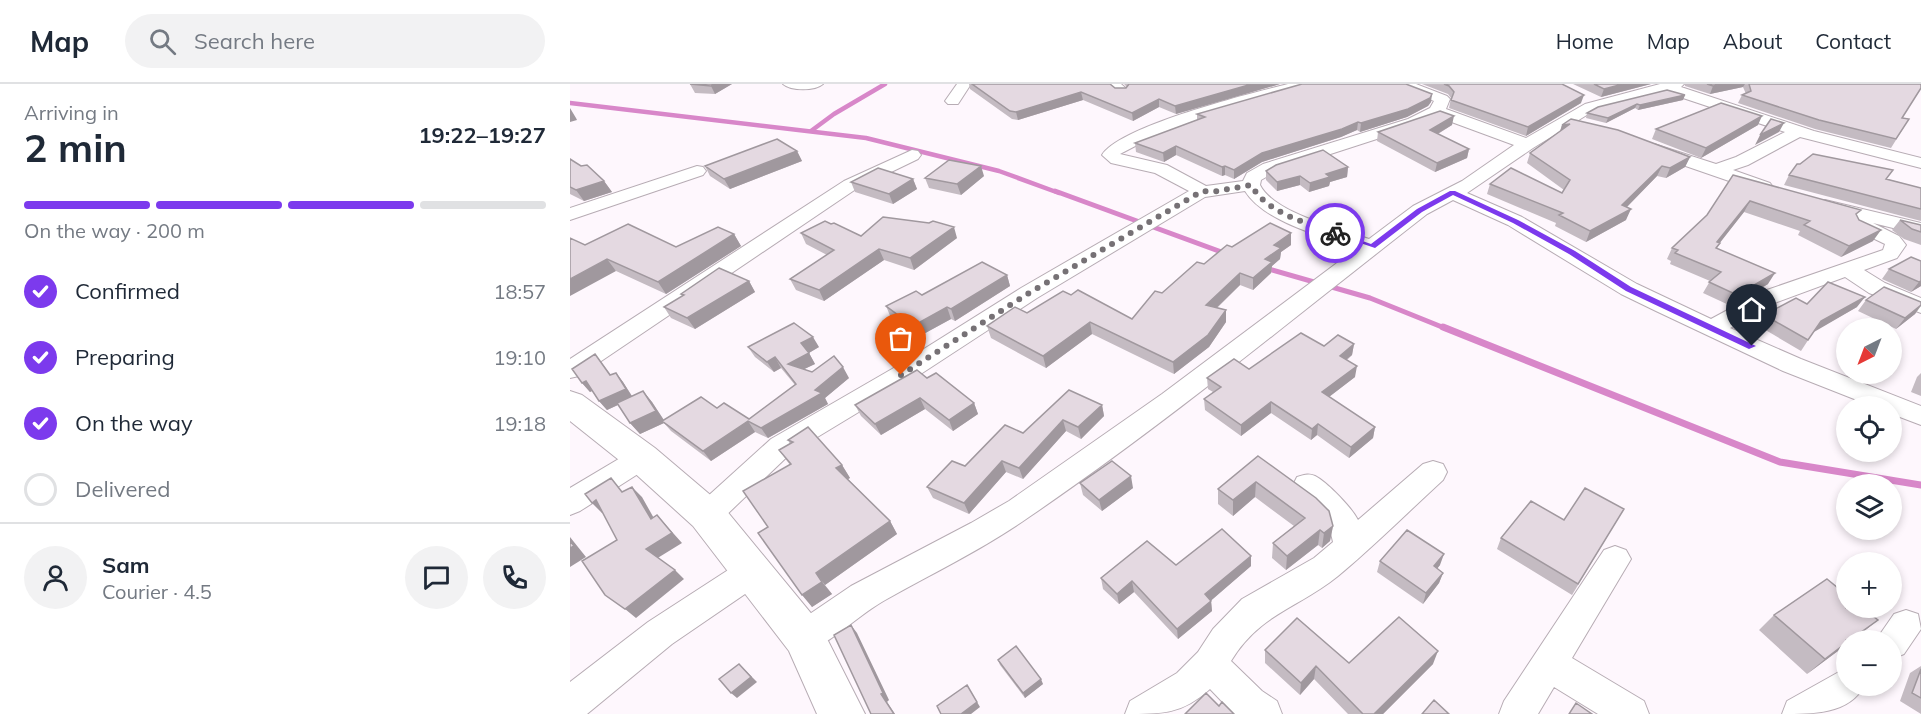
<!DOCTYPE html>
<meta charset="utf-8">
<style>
body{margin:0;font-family:Mulish,sans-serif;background:#f2f2f3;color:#1f2937;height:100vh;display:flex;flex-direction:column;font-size:22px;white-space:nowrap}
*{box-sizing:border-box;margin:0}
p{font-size:20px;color:#747a83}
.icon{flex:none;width:33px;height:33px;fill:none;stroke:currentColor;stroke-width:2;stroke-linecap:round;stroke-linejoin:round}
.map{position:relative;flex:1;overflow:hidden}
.details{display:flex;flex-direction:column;background:#fff;width:570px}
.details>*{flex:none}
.needle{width:39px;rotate:222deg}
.controls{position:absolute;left:1266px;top:234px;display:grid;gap:12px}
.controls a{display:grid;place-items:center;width:66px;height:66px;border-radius:50%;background:#fff;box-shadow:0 3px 9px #0003;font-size:30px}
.pin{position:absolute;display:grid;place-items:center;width:51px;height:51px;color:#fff;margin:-62px -26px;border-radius:50% 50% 50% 0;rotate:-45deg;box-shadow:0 0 6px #0007}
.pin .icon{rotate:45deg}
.courier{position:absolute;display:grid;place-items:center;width:60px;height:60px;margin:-30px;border:4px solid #7c3aed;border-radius:50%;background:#fff;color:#222;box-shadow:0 2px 8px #0007}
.overview em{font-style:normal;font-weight:700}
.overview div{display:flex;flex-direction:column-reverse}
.overview{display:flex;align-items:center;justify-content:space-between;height:102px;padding:0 24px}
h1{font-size:39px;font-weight:700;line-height:45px}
.bar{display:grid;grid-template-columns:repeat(4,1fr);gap:9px 6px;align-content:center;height:72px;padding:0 24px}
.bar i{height:8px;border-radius:4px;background:#e0e1e3}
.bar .current{background:#7c3aed}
.bar p{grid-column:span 4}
.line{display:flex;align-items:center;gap:15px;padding:0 24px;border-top:2px solid #e0e1e3}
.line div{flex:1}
.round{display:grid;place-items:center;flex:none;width:63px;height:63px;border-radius:32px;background:#f2f2f3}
ol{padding:0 24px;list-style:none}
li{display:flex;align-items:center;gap:18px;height:66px}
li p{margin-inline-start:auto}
li .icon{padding:6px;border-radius:50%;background:#7c3aed;color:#fff;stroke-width:4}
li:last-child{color:#747a83}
li i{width:33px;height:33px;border:3px solid #e0e1e3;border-radius:50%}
header{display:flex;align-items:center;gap:36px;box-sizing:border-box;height:84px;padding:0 30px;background:#fff;border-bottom:2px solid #e0e1e3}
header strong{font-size:28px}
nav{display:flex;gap:33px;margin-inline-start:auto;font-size:21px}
.search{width:420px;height:54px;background:#f2f2f3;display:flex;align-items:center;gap:15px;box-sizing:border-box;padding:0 21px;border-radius:33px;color:#747a83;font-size:22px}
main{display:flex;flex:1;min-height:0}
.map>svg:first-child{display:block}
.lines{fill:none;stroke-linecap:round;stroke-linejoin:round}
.stream-far2{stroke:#d887c9;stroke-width:4.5}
.stream-far1{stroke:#d887c9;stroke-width:5}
.stream{stroke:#d887c9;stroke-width:7}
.street-casing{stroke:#b7acb4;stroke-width:2}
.secondary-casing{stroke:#b7acb4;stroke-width:2}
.street{fill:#fff;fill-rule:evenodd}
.secondary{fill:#fff;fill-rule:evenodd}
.wall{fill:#c4bbc2}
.shaded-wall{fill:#a0989e}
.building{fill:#e4d9e1;stroke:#a0989e;stroke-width:1.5}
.route{fill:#7c3aed}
.done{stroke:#767175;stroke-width:6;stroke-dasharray:0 10.8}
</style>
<header>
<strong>Map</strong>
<div class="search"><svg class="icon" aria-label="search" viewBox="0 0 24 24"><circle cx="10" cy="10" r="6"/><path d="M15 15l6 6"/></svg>Search here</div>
<nav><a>Home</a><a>Map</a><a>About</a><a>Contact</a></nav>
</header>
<main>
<section class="details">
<div class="overview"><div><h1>2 min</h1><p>Arriving in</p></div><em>19:22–19:27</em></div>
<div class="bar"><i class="current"></i><i class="current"></i><i class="current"></i><i></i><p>On the way · 200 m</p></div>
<ol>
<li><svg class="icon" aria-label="check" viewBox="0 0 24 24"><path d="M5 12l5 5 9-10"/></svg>Confirmed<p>18:57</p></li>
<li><svg class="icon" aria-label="check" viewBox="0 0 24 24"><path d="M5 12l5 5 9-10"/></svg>Preparing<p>19:10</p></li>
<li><svg class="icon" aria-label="check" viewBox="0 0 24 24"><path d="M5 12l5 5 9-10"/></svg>On the way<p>19:18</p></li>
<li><i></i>Delivered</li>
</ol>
<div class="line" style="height:108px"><a class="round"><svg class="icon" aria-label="person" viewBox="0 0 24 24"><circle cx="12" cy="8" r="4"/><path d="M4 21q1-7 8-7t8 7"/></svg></a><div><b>Sam</b><p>Courier · 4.5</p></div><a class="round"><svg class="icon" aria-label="chat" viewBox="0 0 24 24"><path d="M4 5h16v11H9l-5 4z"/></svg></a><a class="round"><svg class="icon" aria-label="phone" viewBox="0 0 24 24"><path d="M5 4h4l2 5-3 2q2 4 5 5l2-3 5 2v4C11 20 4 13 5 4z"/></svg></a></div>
</section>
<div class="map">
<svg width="1351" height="630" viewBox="0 0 1351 630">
<rect width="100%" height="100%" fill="#fef7fd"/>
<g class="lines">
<path class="stream-far2" d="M0,19L296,54L429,87L489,109
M241,47L264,30L315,0"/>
<path class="stream-far1" d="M485,107L657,170
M695,184L800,214L877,245"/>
<path class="stream" d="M873,243L1210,378L1351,401"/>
<defs>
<path id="street" d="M213,0H253C245,7 221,7 213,0Z
M387,0H401L388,20H378L375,17Z
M534,0H551L559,7L557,10H547Z
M718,0H743L741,3C676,19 610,37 550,70L597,81L636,102L673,97L677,89L693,80L838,35L860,24L864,17L828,3L826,0H846L877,12L880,15L876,25L956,54L1015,20L1090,0H1114L1111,3L1244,47L1351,74V84L1230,53L1178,81L1163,86L1200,99L1203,103L1200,107H1188L1078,69L1076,65L1084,60L1146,80L1166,73L1215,48L1095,8L1025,26L963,64L897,109L952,133L1067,200L1141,235L1191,208L1313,166L1315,160L1284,145L1281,141L1289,136L1248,126L1246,122L1248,118L1255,116L1351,139V151L1303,139L1329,152L1336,161L1327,174L1294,186L1315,199L1351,214V229L1299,209L1275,193L1207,218L1160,244L1231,275L1351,322V341L1322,330V322H1302L1213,287L1086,227L1051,210L938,141L883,116L857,130C726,232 597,339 459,433C415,464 365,488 317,515C289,530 265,557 234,569L222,564L217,553L222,542L281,502L401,439L439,417L592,310L787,164C754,153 694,138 675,107L635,113L467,214L340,297L221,369L147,440L137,443L127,440L122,431L127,422L201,355L322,285L451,204L619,107L585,89L541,79L532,71C550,42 681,9 718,0ZM868,33L944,61L892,97L843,122L799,155C770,145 704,129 690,101L691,96L705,88L850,41Z
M342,66L348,67L351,71L348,75L286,105L9,292L0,294V275L274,97Z
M127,82L133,83L136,87L133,91L0,136V124Z
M72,363L82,367L86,374L82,381L10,427L0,431V404L62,367Z
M863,377L873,380L877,388L873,396C838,428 804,462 768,492C729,524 690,529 661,577L692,607L707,617L712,630H664L640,605C612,630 593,630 555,630L560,617L607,589L628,568L643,545L672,515L744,474L763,458L759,441L727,409L723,401L727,393C734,391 738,389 745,392C757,398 782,424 788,436L853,380Z
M1045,462L1056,466L1061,475L1002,574L1074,617L1079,630H1028L984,603L968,630H929L934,617L1034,466Z
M183,473L194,477L199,487L194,497L102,560L17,630H0V598L78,538L172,477Z
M1336,526L1348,530L1351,545L1334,570L1322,575V556H1306L1324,530Z
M1276,584V602H1294C1279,630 1243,630 1212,630L1217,617Z"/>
<path id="secondary" d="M0,307L12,311L85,364L151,420L249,539L295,630H247L219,567L123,442L59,384L0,337Z"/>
</defs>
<use href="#street" class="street-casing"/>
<use href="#secondary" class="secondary-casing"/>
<use href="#street" class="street"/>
<use href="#secondary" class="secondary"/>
</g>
<path class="wall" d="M120,0H162L145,10L125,9Z
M399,0H540L545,4H556L557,3L554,0H710L606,30L589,23L563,37L513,16L448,36L442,35L400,5Z
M852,0H992L1011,19L956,52L879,24L881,14L878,10Z
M1003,0H1081L1031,13Z
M1115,0H1351L1332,34L1339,35L1321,64L1245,45L1168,19L1172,11L1176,10L1173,3L1140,10L1115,2Z
M1115,11L1113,16L1068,26L1065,24L1036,39L1016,34L1017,29L1028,23Z
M861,18L858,22L837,33L790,48L787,46L771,53L692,78L664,95L655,91L652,92L606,71L594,78L566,68L565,59L627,36V30Z
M882,41L868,50L899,65L897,74L865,88L807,57L808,48Z
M992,41L1120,73L1115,83L1096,94L1087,92L1057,123L1056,136L1016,158L985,142L986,139L917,110L920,100L992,109L994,106L957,79L960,69L990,47Z
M1188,41L1131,74L1082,55L1086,45Z
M227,67L232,77L160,105L140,92L135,82Z
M0,75L34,97L42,108L14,117L0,110Z
M778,83L777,93L760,98L759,102L739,108L730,101L707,107L696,96V87Z
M1163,91L1287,132L1303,157L1271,173L1228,151L1230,147L1174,128L1149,159L1147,165L1198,200L1161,222L1133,209L1140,197L1100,180L1101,177L1097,175L1102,164L1137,131Z
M1219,91L1317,95L1351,104V137L1214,101Z
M414,92L391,111L359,104L355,94Z
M343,95L347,105L323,120L285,108L281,98Z
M1330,136L1351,141V161L1334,155L1322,146Z
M231,149L291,152L387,154L344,186L314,176L254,217L226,206L220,195L257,171L236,160Z
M164,150L171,162L96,210L46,187L15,161L106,163Z
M721,161L711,168L710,175L702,182L701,189L683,206L670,201L647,224L656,238L639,263L604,290L522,250L476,284L421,254L417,242L457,229L501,211L562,235L592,209L634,180L662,163Z
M1351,177V202L1341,208L1312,195L1319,185Z
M437,191L440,202L385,237L381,235L348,253L321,234L316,222L352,211Z
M179,197L185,208L125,245L101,234L94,223L112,212L111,210Z
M1296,216L1351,218V222L1345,230L1326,245L1288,227Z
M1237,220L1287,223L1244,247L1231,267L1187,241L1194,231Z
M784,260L782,271L777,276L785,293L759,313L805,343L803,354L779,374L747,351L741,356L701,329L671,352L635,326L634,315L643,308L638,305L637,294L679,285L754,262Z
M178,263H249L239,269L245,280L234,285L242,288L279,294L255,314L258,320L198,354L185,348L141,377L101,347L94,339L70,350L60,339L48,321L37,326L29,317L22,307L20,308L12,299L32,279L41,291L46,289L53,298L62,312L73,307L82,318L94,336L147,324L179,335L225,301L211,284L204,288L185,273Z
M1351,289V312L1341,308L1347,293Z
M357,294L404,319L408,330L383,347L355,325L311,351L291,332L285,321Z
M532,321L534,332L511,355L496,347L453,395L436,388L399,430L363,414L357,403L453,349Z
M218,356L272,381L280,394L278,395L320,437L327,450L255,501L262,510L242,523L198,443L220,381L209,366L220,360Z
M688,372L763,442L760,457L752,464L748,461L716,486L702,474L703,459L724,442L685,413L663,432L648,420V405Z
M510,399L563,404L532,427L513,411Z
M1054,425L1002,511L927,465L931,454Z
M810,477L870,481L867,485L873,489L869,499L853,520L807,488Z
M606,481L681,482L641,516L642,527L608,555L564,508L549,520L533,505L531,494Z
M1204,531L1290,551L1276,556V561L1237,590L1189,546Z
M695,566L779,579L863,580L813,630H778L744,595L730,611L695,579Z
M428,576L473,600L455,614L430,581Z
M1351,582V630L1330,617L1340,589Z"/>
<path class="shaded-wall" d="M144,0H162L145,10L141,2Z
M682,0H710L606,30L605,22Z
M1053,0H1081L1031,13L1034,5Z
M1154,0H1175L1173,3L1140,10L1143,2Z
M511,8L513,16L448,36L446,28Z
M862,10L861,18L858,22L837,33L790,48L791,39Z
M1014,11L1011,19L956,52L958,43Z
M1115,11L1113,16L1068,26L1070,21Z
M589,15V23L563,37L562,29Z
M1067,20L1065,24L1036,39L1038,34Z
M0,24L6,34L7,36L0,38Z
M884,32L882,41L859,55L860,46Z
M1192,32L1188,41L1131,74L1136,64Z
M788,38L787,46L771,53L692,78L664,95V86L692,69Z
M1214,39L1209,48L1185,61L1190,51Z
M1000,40L989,51L992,41Z
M606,62V71L594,78L593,69Z
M899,65L897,74L865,88L867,79Z
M227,67L232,77L160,105L154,95Z
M1120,73L1115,83L1096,94L1100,84Z
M411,82L414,92L391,111L387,100Z
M655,82V91L652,92V83Z
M1092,82L1087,92L1048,132L1061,125L1056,136L1016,158L1020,147L1052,121Z
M778,83L777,93L760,98L759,102L739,108L740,99L756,90Z
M730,92V101L707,107V98Z
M343,95L347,105L323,120L319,110Z
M34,97L42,108L14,117L6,106Z
M1180,117L1174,128L1142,169L1147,158Z
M384,143L387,154L344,186L340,174Z
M1311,146L1303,157L1271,173L1279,162Z
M721,149V161L711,168L710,175L702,182L701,189L683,206V194L704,161Z
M164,150L171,162L96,210L88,198Z
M309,165L314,176L254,217L249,206Z
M37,175L46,187L0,212V195Z
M670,189V201L637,233L636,221Z
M1205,189L1198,200L1161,222L1167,211Z
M437,191L440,202L385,237L381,225Z
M179,197L185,208L125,245L117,234Z
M1351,197V202L1341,208L1349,198Z
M1295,213L1287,223L1244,248L1251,237Z
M1351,221L1345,230L1326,245L1335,234Z
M377,223L381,235L348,253L343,242Z
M656,226V238L639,263L604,290L603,278Z
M520,238L522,250L476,284L473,272Z
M243,253L249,263L237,270L231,259Z
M784,260L782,271L768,282L770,272Z
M239,269L245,280L224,290L218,280Z
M205,273L211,284L204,288L197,278Z
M787,282L785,293L751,319L752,308Z
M273,283L279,294L255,314L258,320L198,354L191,344L245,306Z
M46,289L53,298L63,314L37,326L29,317Z
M16,297L24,306L20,308L12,299Z
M73,307L82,318L95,338L92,337L94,339L70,350L60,339Z
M350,314L355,325L311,351L305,340Z
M701,318V329L671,352V341Z
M404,319L408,330L383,347L379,336Z
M532,321L534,332L511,355L508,343Z
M493,336L496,347L453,395L449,384Z
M178,337L185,348L141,377L133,367Z
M748,340L747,351L741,356L742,345Z
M805,343L803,354L779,374L781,363Z
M432,377L436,388L399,430L394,419Z
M272,381L280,394L274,397L266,384Z
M561,392L563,404L532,427L529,416Z
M686,398L685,413L663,432V416Z
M62,403L72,413L90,445L81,435Z
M26,416L37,426L32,429L22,419Z
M87,431L112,459L86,475L76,465Z
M320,437L327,450L255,501L246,489Z
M763,442L760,457L752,464L754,449Z
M750,446L748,461L716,486L717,472Z
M0,453L16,473L0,483Z
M874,470L870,481L860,493L864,482Z
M681,472V482L636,521L635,510Z
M105,486L114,495L66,534L55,525Z
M873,489L869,499L853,520L856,509Z
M562,497L564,508L549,520L547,510Z
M252,498L262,510L242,523L232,511Z
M641,517L642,527L608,555L607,545Z
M1308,536L1283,556H1280Z
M281,541L287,549L319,616L317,618L325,630H324L311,610Z
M1276,559V561L1237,590L1255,575Z
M868,567L863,580L813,630H804Z
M169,580L187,598L167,614L161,609Z
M746,582L744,595L730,611L731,599Z
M471,595L473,600L455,614L453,609Z
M397,601L410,623L401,630H391Z"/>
<path class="building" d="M120,0H144L141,2Z
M402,0H540L545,4H556L559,0H682L605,22L589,15L562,29L511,8L446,28L440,27Z
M732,0H836L862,10L860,14L838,25L791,39L788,38L772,45L692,69L664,86L655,82L652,83L606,62L593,69L565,59L635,33L627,30Z
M874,0H992L1014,11L958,43L881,16L884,8L879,2Z
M1024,0H1053L1034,5Z
M1137,0H1154L1143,2Z
M1179,0H1351V4L1332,34L1339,35L1326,55L1249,36L1172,11L1181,7Z
M1097,6L1115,11L1070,21L1067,20L1038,34L1017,29L1028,23Z
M1151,19L1192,32L1136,64L1086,45Z
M870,27L884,32L860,46L899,65L867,79L808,48Z
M1001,35L1048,46L1120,73L1100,84L1092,82L1052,121L1061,125L1020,147L989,131L993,129L920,100L941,84L992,109L1000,96L960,69L1000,40L992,41Z
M1201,35L1214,39L1190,51Z
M207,55L227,67L154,95L135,82Z
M753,66L778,83L756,90L760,93L740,99L730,92L707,98L696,87L706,81Z
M1243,70L1323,86L1316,95L1351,104V125L1219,91L1227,80H1230Z
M0,75L11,82L17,81L34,97L6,106L0,103Z
M379,76L411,82L387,100L355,94Z
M308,84L343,95L319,110L281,98Z
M1163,91L1291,126L1286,130L1289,136L1311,146L1279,162L1234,141L1240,137L1180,117L1147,158L1150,159L1146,164L1205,189L1167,211L1139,198L1151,188L1105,169L1108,166L1102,164L1137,131Z
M313,133L359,139L363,137L384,143L340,174L309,165L249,206L220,195L264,166L231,149L255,137L261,140L264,139L291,152Z
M1330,136L1351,141V148L1342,145Z
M700,139L721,149L704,161L711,164L695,175L702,178L683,194L670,189L636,221L656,226L638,251L603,278L520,238L473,272L417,242L445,223L457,229L493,207L501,211L508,206L562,235L585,207L592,209L627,178L634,180L657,161L662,163Z
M58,140L106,163L148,143L164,150L88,198L37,175L0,195V154L15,161Z
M1341,173L1351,177V197L1349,198L1319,185Z
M412,178L437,191L381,225L377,223L343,242L316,222L346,207L352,211Z
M149,184L179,197L117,234L94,223L114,211L111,210Z
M1258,198L1295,213L1251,237L1238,256L1194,231L1226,214L1237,220Z
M1314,203L1351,218V221L1335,234L1296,216Z
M224,239L243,253L231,259L239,269L218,280L242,288L264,272L273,283L245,306L252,309L191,344L178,337L133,367L92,337L131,313L147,324L154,319L179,335L226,300L205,273L197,278L178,263Z
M731,249L754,262L768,251L784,260L770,272L787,282L752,308L805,343L781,363L748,340L742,345L701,318L671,341L634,315L651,303L637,294L664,275L679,285Z
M25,270L40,291L46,289L56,305L29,317L16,297L12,299L2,285Z
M347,286L357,294L366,289L404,319L379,336L350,314L305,340L285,321Z
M499,306L532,321L508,343L493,336L449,384L432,377L394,419L357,403L382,377L395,382L435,341L453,349Z
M73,307L86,327L60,339L47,319Z
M238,343L272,381L266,384L320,437L246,489L252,498L232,511L188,449L198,443L173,407L221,380L209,366L223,358L218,356Z
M688,372L746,414L759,427L763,442L754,449L750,446L717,472L703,459L735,434L686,398L663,416L648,405Z
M542,377L561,392L529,416L510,399Z
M41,394L52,408L62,403L81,435L87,431L102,449L76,465L105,486L55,525L35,511L12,477L47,456L26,416L22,419L15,410Z
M1015,404L1054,425L1008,500L931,454L961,417L994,436Z
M652,445L681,472L635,510L641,517L607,545L562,497L547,510L531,494L577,457L606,481Z
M837,446L874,470L864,482L873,489L856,509L810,477Z
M0,457L4,462L0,464Z
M1257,495L1273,508L1276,506V524H1292L1308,536L1280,556H1276V559L1255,575L1204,531Z
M829,533L868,567L804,630H793L746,582L731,599L695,566L727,534L779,579Z
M281,541L313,609L311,610L324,630H301L264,551Z
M446,562L471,595L453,609L428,576Z
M169,580L181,593L161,609L149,595Z
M1351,585V614L1342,609Z
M397,601L407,618L391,630H371L367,622Z
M636,609L649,622L652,618L664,630H615Z
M864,616L879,630H852Z
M1006,619L1022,630H999Z"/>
<path class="route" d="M880,107H885L948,136L1005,167L1061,203L1186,262L1179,265L1056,207L999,170L943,139L883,111L852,128L805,164L761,149L767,148L801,160L847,125Z"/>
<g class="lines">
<path class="done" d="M331,291L459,209L632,107L642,108L681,101C697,129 736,139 765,149"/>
</g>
</svg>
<div class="controls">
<a><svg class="needle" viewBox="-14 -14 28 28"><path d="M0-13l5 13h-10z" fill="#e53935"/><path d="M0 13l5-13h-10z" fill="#747a83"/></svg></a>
<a><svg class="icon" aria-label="locate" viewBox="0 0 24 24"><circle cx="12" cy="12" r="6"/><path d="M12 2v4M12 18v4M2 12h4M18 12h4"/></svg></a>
<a><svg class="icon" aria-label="layers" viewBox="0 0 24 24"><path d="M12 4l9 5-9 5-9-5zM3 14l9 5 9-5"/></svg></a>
<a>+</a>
<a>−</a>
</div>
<div class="pin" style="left:331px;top:291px;background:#ea580c"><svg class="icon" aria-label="bag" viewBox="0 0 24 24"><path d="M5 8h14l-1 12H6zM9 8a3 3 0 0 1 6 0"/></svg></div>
<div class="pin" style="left:1182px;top:262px;background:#1f2937"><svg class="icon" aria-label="home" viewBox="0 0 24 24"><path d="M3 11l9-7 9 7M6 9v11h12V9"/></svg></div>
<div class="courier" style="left:765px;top:149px"><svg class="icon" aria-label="bike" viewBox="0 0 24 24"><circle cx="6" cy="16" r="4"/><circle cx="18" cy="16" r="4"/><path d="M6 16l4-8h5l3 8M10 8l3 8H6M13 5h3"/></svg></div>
</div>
</main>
